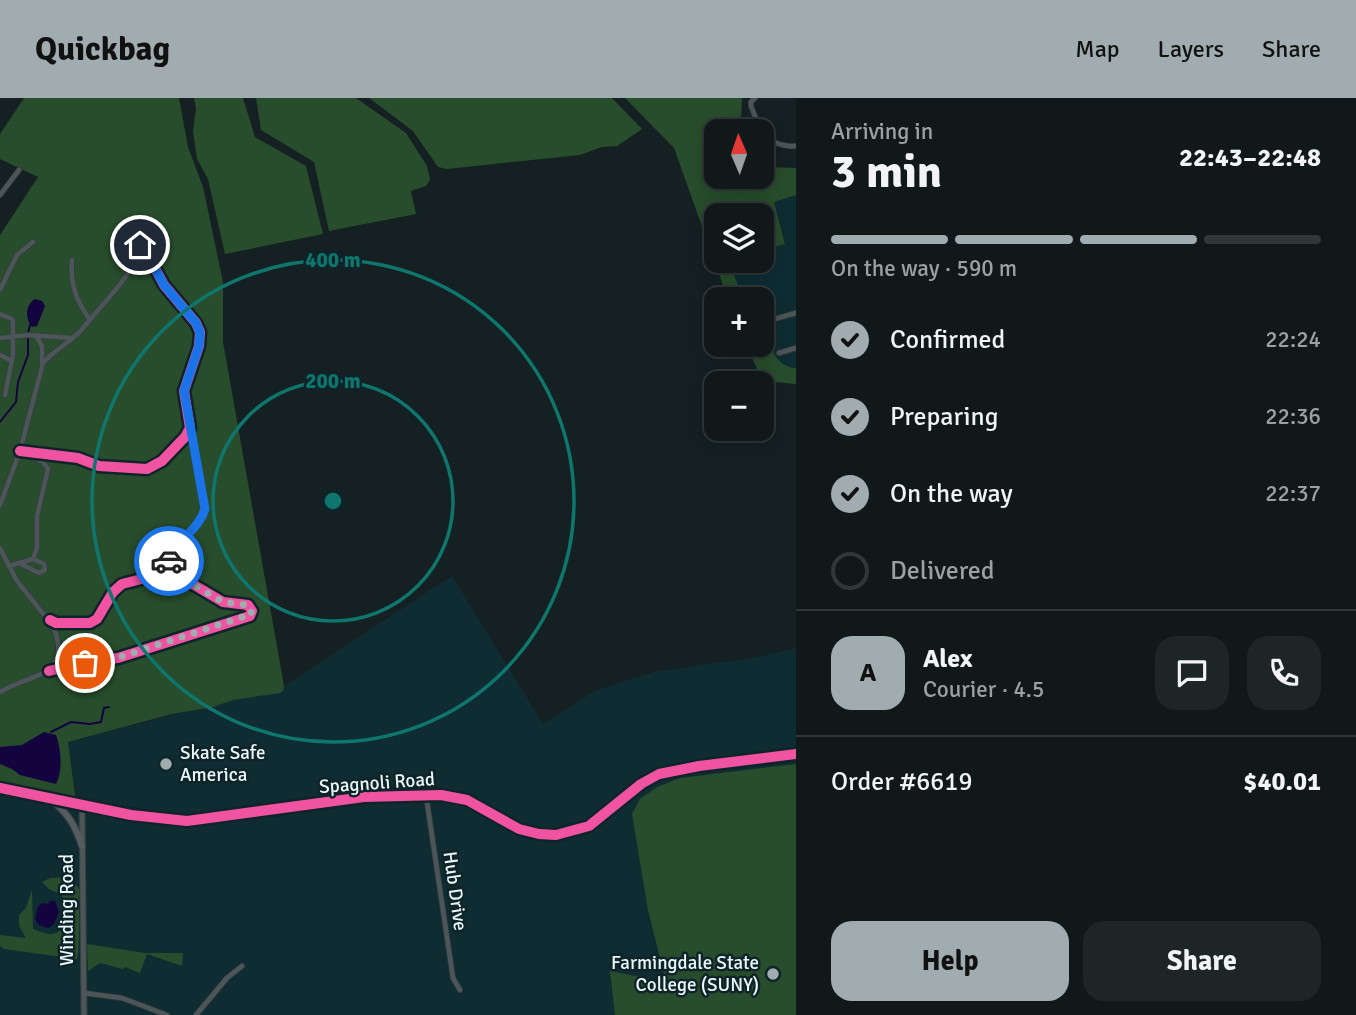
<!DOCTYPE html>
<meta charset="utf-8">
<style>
body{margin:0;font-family:Signika,sans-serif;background:#1e2527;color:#f1f3f6;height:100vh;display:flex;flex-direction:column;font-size:26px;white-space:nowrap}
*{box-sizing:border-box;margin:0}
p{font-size:23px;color:#9ca0a2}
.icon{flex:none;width:38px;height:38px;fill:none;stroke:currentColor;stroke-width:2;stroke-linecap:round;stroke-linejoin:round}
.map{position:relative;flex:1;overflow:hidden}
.details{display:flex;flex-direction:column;background:#10181a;width:560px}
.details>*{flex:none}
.needle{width:46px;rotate:358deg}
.buttons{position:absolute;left:704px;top:21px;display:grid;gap:14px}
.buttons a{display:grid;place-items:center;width:70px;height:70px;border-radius:14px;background:#10181a;box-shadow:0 4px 18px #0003,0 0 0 2px #303739;font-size:35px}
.pin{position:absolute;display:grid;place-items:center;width:60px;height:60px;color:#fff;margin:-30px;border:4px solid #fff;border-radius:50%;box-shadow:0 2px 7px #0007}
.courier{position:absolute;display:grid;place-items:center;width:70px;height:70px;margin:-35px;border:5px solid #1a73e8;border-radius:50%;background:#fff;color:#222;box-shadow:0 2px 9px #0007}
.overview em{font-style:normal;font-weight:700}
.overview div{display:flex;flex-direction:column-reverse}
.overview{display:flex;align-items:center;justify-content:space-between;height:119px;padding:0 35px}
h1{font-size:46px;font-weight:700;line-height:52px}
.bar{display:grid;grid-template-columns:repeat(4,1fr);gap:10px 7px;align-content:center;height:84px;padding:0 35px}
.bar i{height:9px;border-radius:5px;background:#303739}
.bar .on{background:#a0acaf}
.bar p{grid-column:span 4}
.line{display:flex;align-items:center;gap:18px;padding:0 35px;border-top:2px solid #303739}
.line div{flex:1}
.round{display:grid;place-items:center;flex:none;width:74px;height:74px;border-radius:21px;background:#1e2527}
ol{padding:0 35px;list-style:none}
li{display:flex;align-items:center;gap:21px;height:77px}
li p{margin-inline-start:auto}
li .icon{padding:7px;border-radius:50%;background:#a0acaf;color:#111;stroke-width:4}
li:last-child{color:#9ca0a2}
li i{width:38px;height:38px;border:4px solid #303739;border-radius:50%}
.action{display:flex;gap:14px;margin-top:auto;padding:14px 35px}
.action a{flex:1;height:80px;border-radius:21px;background:#a0acaf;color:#111;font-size:28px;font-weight:700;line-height:80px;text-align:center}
.action a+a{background:#1e2527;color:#f1f3f6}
header{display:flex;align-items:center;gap:42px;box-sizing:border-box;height:98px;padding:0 35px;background:#a0acaf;color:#111}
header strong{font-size:33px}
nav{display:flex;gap:38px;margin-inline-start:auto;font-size:24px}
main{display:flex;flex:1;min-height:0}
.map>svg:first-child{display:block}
.built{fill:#0f2c33}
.green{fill:#284d2c}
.water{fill:#13033e}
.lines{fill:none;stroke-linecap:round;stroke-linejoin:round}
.stream{stroke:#13033e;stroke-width:2}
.minor-casing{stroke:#353d3f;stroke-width:6}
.tertiary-casing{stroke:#353d3f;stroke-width:7}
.secondary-casing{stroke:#353d3f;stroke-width:8}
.minor{stroke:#4c5557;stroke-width:4.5}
.tertiary{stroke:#4c5557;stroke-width:5}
.secondary{stroke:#545c60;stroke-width:6}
.cycleway-casing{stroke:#0f2429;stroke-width:15}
.cycleway{stroke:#f153a3;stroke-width:10}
.done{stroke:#a0acaf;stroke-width:7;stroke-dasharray:0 12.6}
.route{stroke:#1a73e8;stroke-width:9}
.ring{fill:none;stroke:#0f766e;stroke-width:3.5}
.poi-dot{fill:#a0acaf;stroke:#0f2429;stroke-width:2.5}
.labels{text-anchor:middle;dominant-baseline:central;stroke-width:5;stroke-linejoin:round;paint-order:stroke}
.poi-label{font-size:19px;fill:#ebf8fb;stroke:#0f2429;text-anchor:start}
.street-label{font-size:19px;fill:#ebf8fb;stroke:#0f2429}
.centre{fill:#0f766e;stroke:#0f2429;stroke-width:3.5}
.ring-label{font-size:21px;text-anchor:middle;font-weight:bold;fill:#0f766e;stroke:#0f2429;stroke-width:5;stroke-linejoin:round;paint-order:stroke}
</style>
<header>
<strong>Quickbag</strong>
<nav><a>Map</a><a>Layers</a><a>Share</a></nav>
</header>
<main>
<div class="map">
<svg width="796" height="917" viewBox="0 0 796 917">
<rect width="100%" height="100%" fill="#152023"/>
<path class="built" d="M796,97V283L760,281L747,247H761V201H730L727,163H761V153L785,146L774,103Z
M452,478L543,626L597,592L654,574L758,559L796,550V917H0V695L78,711L68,644L284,588Z"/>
<path class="green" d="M24,0H179L188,49L203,89L223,184V244L284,588L283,593L280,595L233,602L213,609L172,616L68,644L76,703L0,686V137L38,79L0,61V36Z
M194,0H243L255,39L306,68L323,136L225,156L208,81L197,61L193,33L196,11Z
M256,0H356L406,35L427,68L430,82L426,88L411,93L416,116L329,133L314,64L261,32Z
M369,0H612L642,31L617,48L602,49L580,57L447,71L438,69L413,33Z
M625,0H742L741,22L745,33H716V79H761V65L765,69L796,70V97L774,104L785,146L761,153V117H716V163H727L730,166L743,201H728L674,50Z
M761,235L765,236C773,252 776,269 796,270V286L763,283L746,247H761Z
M796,666V917H615L610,873L666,884L648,812L632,716L640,701L657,689L680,680Z
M70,779L79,791C79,803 80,855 77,861L4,851L0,848V837L26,840L19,828V817L26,810L32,792L33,831C47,836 53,840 64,829L65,809L62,797L49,791L42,784L50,780Z
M87,846L145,855H183L182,868L147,856L140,875L125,869L123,871L100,865L88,873Z"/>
<path class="water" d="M35,201L42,203L45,208L37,228L32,229C25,221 25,207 35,201Z
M44,634L56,637C61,651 63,673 56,686L20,677L12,671L0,666V649L22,647Z
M50,803H55L59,814L54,826L48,830L39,827L35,821L38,809L42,805L48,806Z"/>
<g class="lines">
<path class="stream" d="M0,324L16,304L18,284L28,257V235L30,227
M51,634L71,624L90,626L101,624L104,610L109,609"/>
<defs>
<path id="minor" d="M755,0L751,4V8L761,33
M761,34C771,45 782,49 796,48
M0,97L19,72
M72,162C70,186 76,202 90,222
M0,192L17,157L33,144
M0,216L12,221L13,224V257L5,297
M761,225L796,215
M36,238L42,248V265
M0,240L29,237L71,240
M779,255L796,250
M0,257L12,263
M20,353L78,360L99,368L147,371L162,363L185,339L190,330L184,293L199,248L200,234L196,225L164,187L149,159L140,155
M27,356L43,364L48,371L37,418V450L33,461
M0,407L20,353L43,265C55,251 73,243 84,229C102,207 125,184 138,159C142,151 142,142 147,133
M0,450L17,483L53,528C74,578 30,576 0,594
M9,468L33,461L44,466L45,472L39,475L21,466
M165,475L170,458L204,416L205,411L190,330
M49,573L95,562L118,560L250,518L252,513L248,507L223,504L184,481L165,475L122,486L113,494L97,521L90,525H56L50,522
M426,697L453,880L460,892
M84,895L122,900L167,917
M196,917L227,880L242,868"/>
<path id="tertiary" d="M82,707L84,917"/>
<path id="secondary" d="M0,690L131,717L187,723L364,699L441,697L467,702L519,731L539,736L556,737L589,728L641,686L659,676L699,668L796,656
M50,701C68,715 75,727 82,748"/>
</defs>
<use href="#minor" class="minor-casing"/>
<use href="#tertiary" class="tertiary-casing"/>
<use href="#secondary" class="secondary-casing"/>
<use href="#minor" class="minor"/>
<use href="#tertiary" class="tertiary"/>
<use href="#secondary" class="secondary"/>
<defs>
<path id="cycleway" d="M20,353L78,360L99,368L147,371L162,363L185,339L190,330L184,293L199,248L200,234L196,225L164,187L149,159L140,155
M49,573L95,562L118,560L250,518L252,513L248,507L223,504L184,481L165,475L122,486L113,494L97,521L90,525H56L50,522
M0,690L131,717L187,723L364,699L441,697L467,702L519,731L539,736L556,737L589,728L641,686L659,676L699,668L796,656"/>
</defs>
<use href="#cycleway" class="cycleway-casing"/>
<use href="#cycleway" class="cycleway"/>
</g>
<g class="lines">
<path class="done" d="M85,565L117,560L252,516L248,507L223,504L184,481L166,475L169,463"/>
<path class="route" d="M140,147V155L149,159L164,187L196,225L200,234L199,248L184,293L205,411C199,432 175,443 169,463"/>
</g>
<g class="ring">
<circle cx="333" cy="403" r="120"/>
<circle cx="333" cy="403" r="241"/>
</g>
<g class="poi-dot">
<circle cx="166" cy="666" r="7"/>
<circle cx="773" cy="876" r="7"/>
</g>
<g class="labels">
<g class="poi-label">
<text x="180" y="655">Skate Safe<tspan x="180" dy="22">America</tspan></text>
<text x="759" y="865" text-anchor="end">Farmingdale State<tspan x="759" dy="22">College (SUNY)</tspan></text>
</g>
<g class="street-label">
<text transform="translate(377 685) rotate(-4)">Spagnoli Road</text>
<text transform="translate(455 793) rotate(82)">Hub Drive</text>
<text transform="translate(67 812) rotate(-90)">Winding Road</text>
</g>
</g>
<circle cx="333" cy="403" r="10" class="centre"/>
<g class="ring-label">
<text x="333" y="169">400 m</text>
<text x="333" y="290">200 m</text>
</g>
</svg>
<div class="buttons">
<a><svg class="needle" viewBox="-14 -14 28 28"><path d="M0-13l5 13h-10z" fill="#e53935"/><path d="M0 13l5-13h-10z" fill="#9ca0a2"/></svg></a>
<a><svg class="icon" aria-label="layers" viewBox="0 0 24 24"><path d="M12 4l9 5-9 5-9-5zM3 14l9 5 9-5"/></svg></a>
<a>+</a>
<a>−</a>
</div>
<div class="pin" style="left:85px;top:565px;background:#ea580c"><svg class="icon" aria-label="bag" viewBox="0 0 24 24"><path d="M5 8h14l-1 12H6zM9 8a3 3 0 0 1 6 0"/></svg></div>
<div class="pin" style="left:140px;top:147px;background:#1f2937"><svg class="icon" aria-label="home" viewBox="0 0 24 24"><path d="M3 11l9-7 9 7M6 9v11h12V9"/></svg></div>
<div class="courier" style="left:169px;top:463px"><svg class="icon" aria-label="car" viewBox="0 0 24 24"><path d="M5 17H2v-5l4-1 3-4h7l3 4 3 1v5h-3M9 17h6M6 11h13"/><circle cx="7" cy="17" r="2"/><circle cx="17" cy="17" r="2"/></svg></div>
</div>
<section class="details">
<div class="overview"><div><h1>3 min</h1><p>Arriving in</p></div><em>22:43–22:48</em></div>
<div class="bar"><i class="on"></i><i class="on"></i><i class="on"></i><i></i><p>On the way · 590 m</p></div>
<ol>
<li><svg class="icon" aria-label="check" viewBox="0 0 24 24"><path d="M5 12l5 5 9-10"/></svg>Confirmed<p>22:24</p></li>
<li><svg class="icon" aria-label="check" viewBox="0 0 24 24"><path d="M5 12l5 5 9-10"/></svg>Preparing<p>22:36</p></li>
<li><svg class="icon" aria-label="check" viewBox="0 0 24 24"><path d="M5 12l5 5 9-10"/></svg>On the way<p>22:37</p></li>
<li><i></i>Delivered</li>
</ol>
<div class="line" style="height:126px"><b class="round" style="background:#a0acaf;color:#111">A</b><div><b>Alex</b><p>Courier · 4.5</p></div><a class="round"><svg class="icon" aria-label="chat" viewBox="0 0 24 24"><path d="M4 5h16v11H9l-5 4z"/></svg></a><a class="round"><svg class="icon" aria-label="phone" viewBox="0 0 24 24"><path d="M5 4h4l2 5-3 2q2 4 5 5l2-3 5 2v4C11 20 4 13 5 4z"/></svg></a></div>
<div class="line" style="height:91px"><div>Order #6619</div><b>$40.01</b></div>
<div class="action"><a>Help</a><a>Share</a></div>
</section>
</main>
